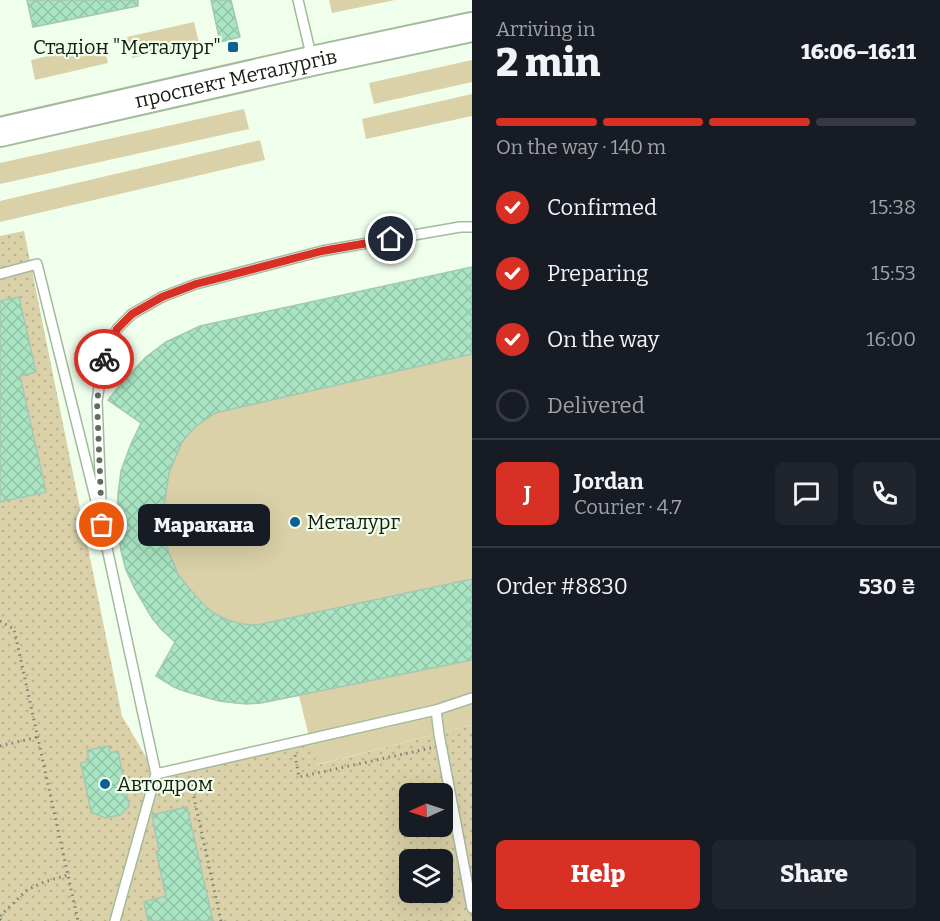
<!DOCTYPE html>
<meta charset="utf-8">
<style>
body{margin:0;font-family:Bitter,serif;background:#20242c;color:#f1f3f6;height:100vh;display:flex;flex-direction:column;font-size:22px;white-space:nowrap}
*{box-sizing:border-box;margin:0}
p{font-size:20px;color:#9ea1a6}
.icon{flex:none;width:33px;height:33px;fill:none;stroke:currentColor;stroke-width:2;stroke-linecap:round;stroke-linejoin:round}
.map{position:relative;flex:1;overflow:hidden}
.details{display:flex;flex-direction:column;background:#171b24;width:468px}
.details>*{flex:none}
.needle{width:39px;rotate:267deg}
.controls{position:absolute;left:399px;top:783px;display:grid;gap:12px}
.controls a{display:grid;place-items:center;width:54px;height:54px;border-radius:9px;background:#171b24;box-shadow:0 6px 24px #0002;font-size:30px}
.pin{position:absolute;display:grid;place-items:center;width:51px;height:51px;color:#fff;margin:-26px;border:3px solid #fff;border-radius:50%;box-shadow:0 2px 6px #0007}
.courier{position:absolute;display:grid;place-items:center;width:60px;height:60px;margin:-30px;border:4px solid #d93025;border-radius:50%;background:#fff;color:#222;box-shadow:0 2px 8px #0007}
.bubble{position:absolute;height:42px;border-radius:9px;background:#171b24;box-shadow:0 6px 24px #0002;font-size:20px;font-weight:800;line-height:42px;text-align:center}
.headline em{font-style:normal;font-weight:800}
.headline div{display:flex;flex-direction:column-reverse}
.headline{display:flex;align-items:center;justify-content:space-between;height:102px;padding:0 24px}
h1{font-size:39px;font-weight:800;line-height:45px}
.bar{display:grid;grid-template-columns:repeat(4,1fr);gap:9px 6px;align-content:center;height:72px;padding:0 24px}
.bar i{height:8px;border-radius:4px;background:#363941}
.bar .selected{background:#d93025}
.bar p{grid-column:span 4}
.line{display:flex;align-items:center;gap:15px;padding:0 24px;border-top:2px solid #363941}
.line div{flex:1}
.round{display:grid;place-items:center;flex:none;width:63px;height:63px;border-radius:9px;background:#20242c}
ol{padding:0 24px;list-style:none}
li{display:flex;align-items:center;gap:18px;height:66px}
li p{margin-inline-start:auto}
li .icon{padding:6px;border-radius:50%;background:#d93025;color:#fff;stroke-width:4}
li:last-child{color:#9ea1a6}
li i{width:33px;height:33px;border:3px solid #363941;border-radius:50%}
.action{display:flex;gap:12px;margin-top:auto;padding:12px 24px}
.action a{flex:1;height:69px;border-radius:9px;background:#d93025;color:#fff;font-size:24px;font-weight:800;line-height:69px;text-align:center}
.action a+a{background:#20242c;color:#f1f3f6}
main{display:flex;flex:1;min-height:0}
.map>svg:first-child{display:block}
.green{fill:#dad1a8}
.park{fill:url(#park-dots);fill-rule:evenodd}
.building{fill:url(#building-cross-hatch);stroke:#a5c7b3;stroke-width:1.5}
.lines{fill:none;stroke-linecap:round;stroke-linejoin:round}
.service-casing{stroke:#a4ba9e;stroke-width:12}
.primary-casing{stroke:#a4ba9e;stroke-width:32}
.path{stroke:#798475;stroke-width:3;stroke-dasharray:1.5 4.5;stroke-linecap:butt}
.service{stroke:#fff;stroke-width:9}
.primary{stroke:#fff;stroke-width:28}
.done{stroke:#626c5e;stroke-width:6;stroke-dasharray:0 10.8}
.route{stroke:#d93025;stroke-width:8}
.poi-dot{fill:#0f6092;stroke:#f0feec;stroke-width:2}
.labels{text-anchor:middle;dominant-baseline:central;stroke-width:4.5;stroke-linejoin:round;paint-order:stroke}
.poi-label{font-size:20px;fill:#151d12;stroke:#f0feec;text-anchor:start}
.street-label{font-size:20px;fill:#151d12;stroke:#f0feec}
</style>
<main>
<div class="map">
<svg width="472" height="921" viewBox="0 0 472 921">
<defs>
<pattern id="park-dots" width="8" height="8" patternUnits="userSpaceOnUse" patternTransform="scale(1.5)"><rect width="8" height="8" fill="#dad1a8"/><path d="M2 2h.1M6 6h.1" fill="none" stroke="#bab390" stroke-width="1.8" stroke-linecap="round"/></pattern>
<pattern id="building-cross-hatch" width="8" height="8" patternUnits="userSpaceOnUse" patternTransform="scale(1.5)"><rect width="8" height="8" fill="#a9e5c3"/><path d="M0 0l8 8M0 8l8-8" fill="none" stroke="#91c4a6"/></pattern>
</defs>
<rect width="100%" height="100%" fill="#f0feec"/>
<path class="green" d="M329,0H395L332,13Z
M194,22L199,43L132,58L127,37Z
M103,43L108,63L35,80L31,60Z
M472,60V82L374,104L369,83Z
M472,94V116L366,139L362,119Z
M244,109L249,129L0,184V163Z
M260,140L265,160L0,222V201Z
M472,267V725L316,765L299,696C286,698 274,701 262,703C225,708 187,694 156,676L175,642C128,599 105,532 122,470C126,454 133,438 141,423L108,400L120,385L166,342L200,326Z"/>
<path class="park" d="M24,231L122,716L156,774L310,739L317,765L472,725V921H0V236ZM410,794H442V826H410ZM410,860H442V892H410Z"/>
<path class="building" d="M27,0H138V6L33,27Z
M211,0H231L240,37L220,42Z
M472,267V354L215,413L195,427L182,442L169,473L163,513L164,536L169,553L178,574L187,586L205,606L215,614L228,620L242,624L257,625L472,579V660L261,703L246,704L219,701L184,691L174,687L156,676L175,642L161,629L152,618L135,589L126,570L121,551L118,531V495L121,471L131,444L141,423L108,400L120,385L146,357L166,342L200,326Z
M19,297L36,372L20,376L46,492L0,502V301Z
M109,746L110,753L118,751L129,806L120,815L105,818L91,812L81,763L89,761L87,750Z
M187,807L213,921H148L144,902L166,896L156,851H159L152,815Z"/>
<g class="lines">
<defs>
<path id="service" d="M298,0L312,59
M0,274L37,264L97,505
M436,710L439,734L472,908
M156,774L436,710L472,698
M115,921L156,774L102,525L97,401L103,362L117,329L132,314L162,297L196,284L322,251L460,227H472"/>
<g id="primary">
<path id="s1" d="M0,132L312,61L472,27"/>
</g>
</defs>
<use href="#service" class="service-casing"/>
<use href="#primary" class="primary-casing"/>
<path class="path" d="M0,621L14,629L78,921
M0,746L38,737
M295,755L299,777L431,748
M190,779L221,921
M0,916L27,890L44,882L68,875
M0,919L2,921"/>
<use href="#service" class="service"/>
<use href="#primary" class="primary"/>
</g>
<g class="lines">
<path class="done" d="M102,525L97,401L104,359"/>
<path class="route" d="M104,359L117,329L132,314L162,297L196,284L322,251L391,239"/>
</g>
<g class="poi-dot">
<rect x="227" y="41" width="12" height="12" rx="3"/>
<circle cx="295" cy="522" r="6"/>
<circle cx="105" cy="784" r="6"/>
</g>
<g class="labels">
<g class="poi-label">
<text x="221" y="47" text-anchor="end">Стадіон "Металург"</text>
<text x="307" y="522">Металург</text>
<text x="117" y="784">Автодром</text>
</g>
<g class="street-label">
<text stroke="none"><textPath href="#s1" startOffset="242">проспект Металургів</textPath></text>
</g>
</g>
</svg>
<div class="controls">
<a><svg class="needle" viewBox="-14 -14 28 28"><path d="M0-13l5 13h-10z" fill="#e53935"/><path d="M0 13l5-13h-10z" fill="#9ea1a6"/></svg></a>
<a><svg class="icon" aria-label="layers" viewBox="0 0 24 24"><path d="M12 4l9 5-9 5-9-5zM3 14l9 5 9-5"/></svg></a>
</div>
<div class="pin" style="left:102px;top:525px;background:#ea580c"><svg class="icon" aria-label="bag" viewBox="0 0 24 24"><path d="M5 8h14l-1 12H6zM9 8a3 3 0 0 1 6 0"/></svg></div>
<div class="pin" style="left:391px;top:239px;background:#1f2937"><svg class="icon" aria-label="home" viewBox="0 0 24 24"><path d="M3 11l9-7 9 7M6 9v11h12V9"/></svg></div>
<div class="courier" style="left:104px;top:359px"><svg class="icon" aria-label="bike" viewBox="0 0 24 24"><circle cx="6" cy="16" r="4"/><circle cx="18" cy="16" r="4"/><path d="M6 16l4-8h5l3 8M10 8l3 8H6M13 5h3"/></svg></div>
<div class="bubble" style="left:138px;top:504px;width:132px">Маракана</div>
</div>
<section class="details">
<div class="headline"><div><h1>2 min</h1><p>Arriving in</p></div><em>16:06–16:11</em></div>
<div class="bar"><i class="selected"></i><i class="selected"></i><i class="selected"></i><i></i><p>On the way · 140 m</p></div>
<ol>
<li><svg class="icon" aria-label="check" viewBox="0 0 24 24"><path d="M5 12l5 5 9-10"/></svg>Confirmed<p>15:38</p></li>
<li><svg class="icon" aria-label="check" viewBox="0 0 24 24"><path d="M5 12l5 5 9-10"/></svg>Preparing<p>15:53</p></li>
<li><svg class="icon" aria-label="check" viewBox="0 0 24 24"><path d="M5 12l5 5 9-10"/></svg>On the way<p>16:00</p></li>
<li><i></i>Delivered</li>
</ol>
<div class="line" style="height:108px"><b class="round" style="background:#d93025;color:#fff">J</b><div><b>Jordan</b><p>Courier · 4.7</p></div><a class="round"><svg class="icon" aria-label="chat" viewBox="0 0 24 24"><path d="M4 5h16v11H9l-5 4z"/></svg></a><a class="round"><svg class="icon" aria-label="phone" viewBox="0 0 24 24"><path d="M5 4h4l2 5-3 2q2 4 5 5l2-3 5 2v4C11 20 4 13 5 4z"/></svg></a></div>
<div class="line" style="height:78px"><div>Order #8830</div><b>530 ₴</b></div>
<div class="action"><a>Help</a><a>Share</a></div>
</section>
</main>
